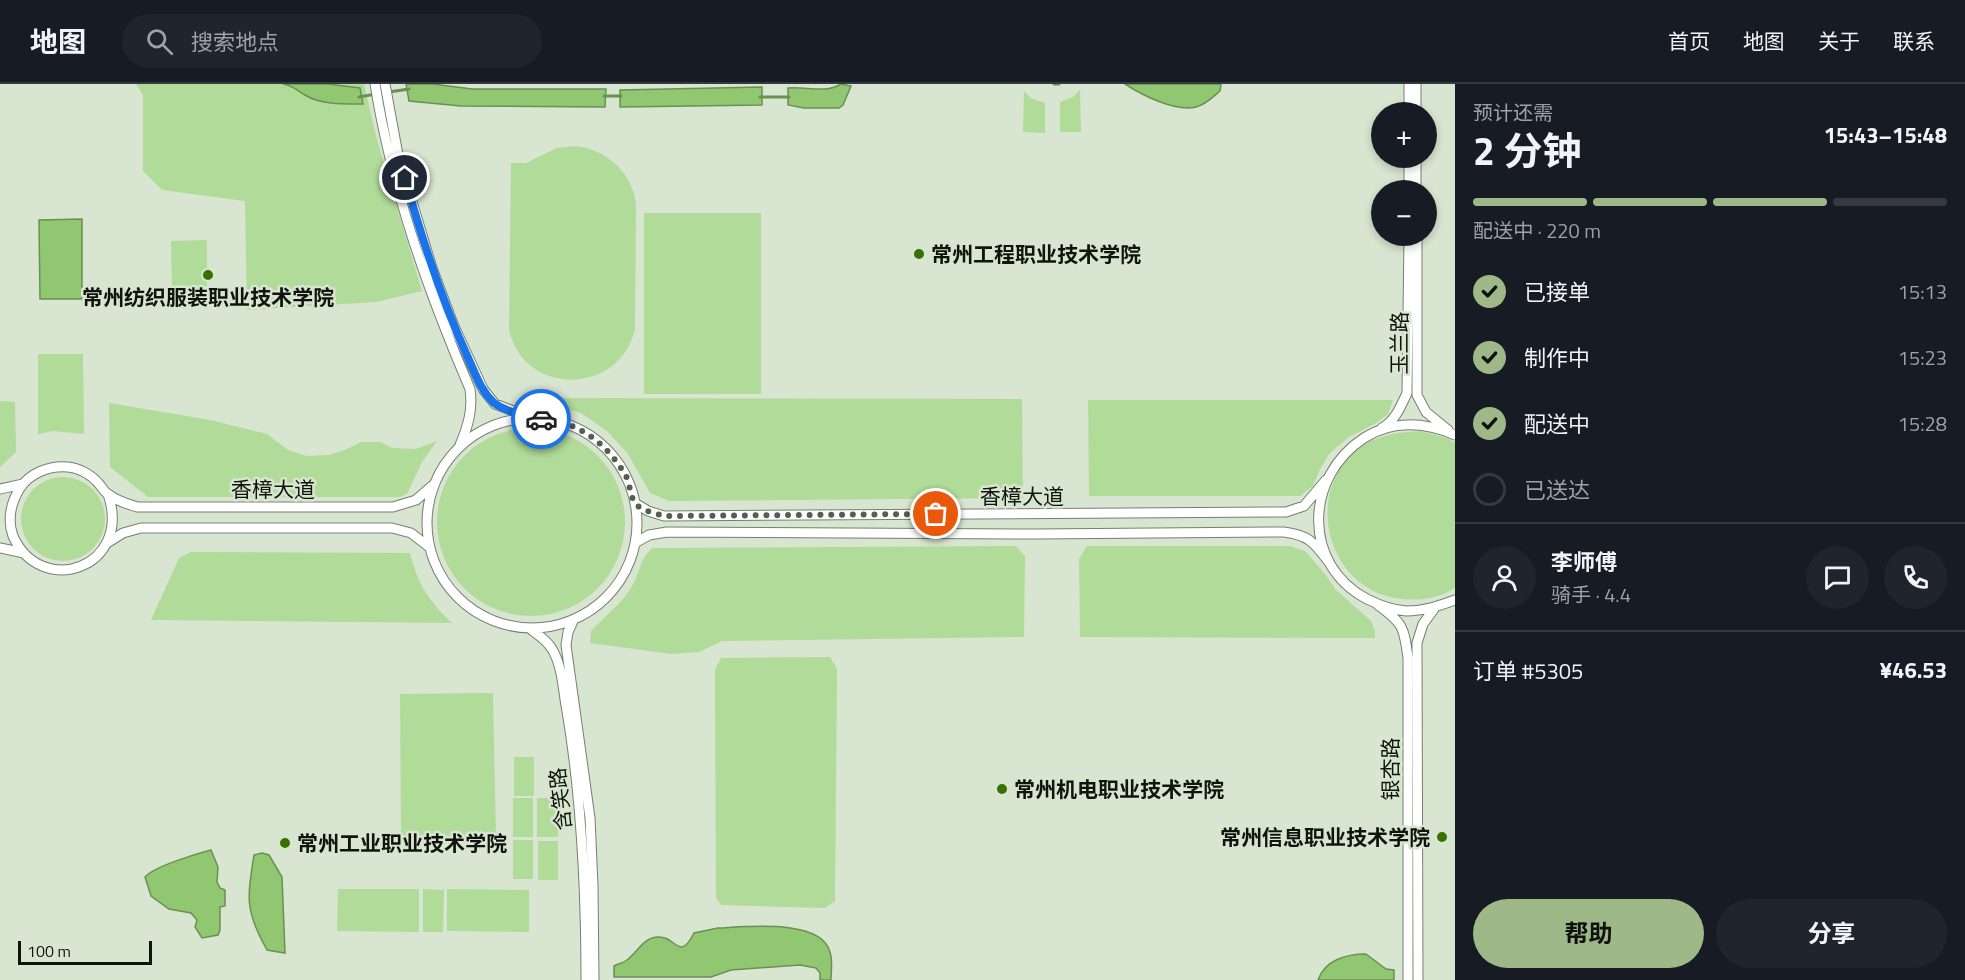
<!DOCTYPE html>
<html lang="zh">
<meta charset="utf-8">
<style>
body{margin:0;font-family:"Titillium Web","Noto Sans SC",sans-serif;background:#20242c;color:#f1f3f6;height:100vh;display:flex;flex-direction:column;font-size:22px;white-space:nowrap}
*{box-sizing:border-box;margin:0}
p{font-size:20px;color:#9ea1a6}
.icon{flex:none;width:33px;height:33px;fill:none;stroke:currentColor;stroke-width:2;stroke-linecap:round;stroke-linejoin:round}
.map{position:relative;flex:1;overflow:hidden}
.details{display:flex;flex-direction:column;background:#171b24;width:510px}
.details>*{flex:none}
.tools{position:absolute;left:1371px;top:18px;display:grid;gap:12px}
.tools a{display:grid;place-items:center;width:66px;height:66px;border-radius:50%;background:#171b24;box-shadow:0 3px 9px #0003;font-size:30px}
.scale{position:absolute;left:18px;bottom:15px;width:134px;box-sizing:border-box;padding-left:6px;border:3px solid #10140d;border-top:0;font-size:16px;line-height:21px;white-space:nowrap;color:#10140d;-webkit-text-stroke:4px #d8e5d0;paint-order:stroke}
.pin{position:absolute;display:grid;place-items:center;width:51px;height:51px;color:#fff;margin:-26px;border:3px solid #fff;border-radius:50%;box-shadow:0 2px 6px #0007}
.courier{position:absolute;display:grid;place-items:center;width:60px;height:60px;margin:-30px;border:4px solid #1a73e8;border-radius:50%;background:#fff;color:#222;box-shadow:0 2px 8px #0007}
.head em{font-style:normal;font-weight:700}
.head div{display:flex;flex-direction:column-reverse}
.head{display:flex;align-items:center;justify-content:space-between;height:102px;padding:0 18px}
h1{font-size:39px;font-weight:700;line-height:45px}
.bar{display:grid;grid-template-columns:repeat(4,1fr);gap:9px 6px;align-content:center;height:72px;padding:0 18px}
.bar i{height:8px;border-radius:4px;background:#363941}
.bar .selected{background:#9eb887}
.bar p{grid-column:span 4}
.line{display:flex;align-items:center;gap:15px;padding:0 18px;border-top:2px solid #363941}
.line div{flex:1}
.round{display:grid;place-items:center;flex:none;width:63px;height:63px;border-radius:32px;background:#20242c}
ol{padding:0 18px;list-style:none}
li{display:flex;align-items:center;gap:18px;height:66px}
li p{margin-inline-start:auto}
li .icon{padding:6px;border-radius:50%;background:#9eb887;color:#111;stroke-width:4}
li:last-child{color:#9ea1a6}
li i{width:33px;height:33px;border:3px solid #363941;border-radius:50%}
.cta{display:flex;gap:12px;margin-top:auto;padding:12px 18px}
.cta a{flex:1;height:69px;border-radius:36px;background:#9eb887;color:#111;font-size:24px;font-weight:700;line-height:69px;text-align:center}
.cta a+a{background:#20242c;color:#f1f3f6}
header{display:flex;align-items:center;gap:36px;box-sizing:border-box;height:84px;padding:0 30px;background:#171b24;border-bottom:2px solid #363941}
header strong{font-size:28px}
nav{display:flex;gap:33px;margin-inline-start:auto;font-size:21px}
.search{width:420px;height:54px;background:#20242c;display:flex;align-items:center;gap:15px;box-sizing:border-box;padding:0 21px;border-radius:33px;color:#9ea1a6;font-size:22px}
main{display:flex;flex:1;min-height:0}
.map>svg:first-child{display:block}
.green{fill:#b1db99}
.water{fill:#91c771;stroke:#6a9153;stroke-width:1.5}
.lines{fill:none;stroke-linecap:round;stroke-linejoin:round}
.stream{stroke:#6a9153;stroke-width:3}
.minor-casing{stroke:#75816f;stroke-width:11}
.minor{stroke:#fff;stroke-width:9}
.done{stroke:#565d51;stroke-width:6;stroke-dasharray:0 10.8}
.route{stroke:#1a73e8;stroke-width:8}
.poi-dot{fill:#397100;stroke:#d8e5d0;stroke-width:2}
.labels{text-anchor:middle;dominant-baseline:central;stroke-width:5;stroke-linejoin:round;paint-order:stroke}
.poi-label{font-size:21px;font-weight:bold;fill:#10140d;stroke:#d8e5d0;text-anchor:start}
.street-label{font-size:21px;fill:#10140d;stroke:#d8e5d0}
</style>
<header>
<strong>地图</strong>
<div class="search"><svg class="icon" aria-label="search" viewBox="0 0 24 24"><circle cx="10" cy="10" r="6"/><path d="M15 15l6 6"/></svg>搜索地点</div>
<nav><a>首页</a><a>地图</a><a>关于</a><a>联系</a></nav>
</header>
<main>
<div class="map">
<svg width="1455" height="896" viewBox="0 0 1455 896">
<rect width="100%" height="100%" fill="#d8e5d0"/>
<path class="green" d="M136,0H364L376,52L422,207L376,218L247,226L245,117L162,106L143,87V11Z
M1080,6L1081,48H1060V18L1073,13Z
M1024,7L1031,14L1045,19V49L1023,48Z
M576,62C607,66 632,88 636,120L635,245C620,312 523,313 509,245L511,79H526L557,64Z
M644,129H761V310H644Z
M207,156V202L172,203L171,157Z
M38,270H83L84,350L53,347L38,350Z
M521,314L1022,315L1023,414L669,417L650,409L628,370L607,347L581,329L559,323L533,321Z
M1088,316H1393L1388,330L1376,339L1349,353L1330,369L1320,385L1313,402L1300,412H1089Z
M0,317L15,318L16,368L0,383Z
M109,319L210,336L267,350L288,366L307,372L329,371L345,366L361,358H380L392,364L416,365L437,357L422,378L407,410L400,413H148L110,383Z
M437 438a94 94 0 1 1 188 0a94 94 0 1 1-188 0Z
M1420,347L1447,354L1455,359V504C1439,514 1421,517 1403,515C1324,508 1299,400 1367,359C1384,350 1401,348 1420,347Z
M21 435a42 42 0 1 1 84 0a42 42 0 1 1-84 0Z
M1016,462L1025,472L1024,553L722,557L699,568L671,570L590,559L591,547C606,531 626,517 635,496C641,484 641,472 653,464Z
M1087,462H1290L1305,467L1325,490L1336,506L1371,537L1375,547V554L1080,553L1079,475Z
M191,468L410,469C418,500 428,516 452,539L151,536L179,474Z
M830,573L837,585L835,817L825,824L721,821L716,814L715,586L721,574Z
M493,609L496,752L401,753L400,610Z
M514,673H534V712H514Z
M513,714H533V753H513Z
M537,714H558V753H537Z
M513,756H533V795H513Z
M538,757H558V796H538Z
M338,805H419V848L337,847Z
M423,805L444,806L443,848H423Z
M447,805L529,806V848L447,847Z"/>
<path class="water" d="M283,0H328L360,4L363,20C345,20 321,21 305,11C297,7 293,1 283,0Z
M406,0H433L472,5H606L605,23L461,22L409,17Z
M841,0L851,2L843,21L839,24H804L788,21V4C806,2 825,10 841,0Z
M1125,0H1221L1220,7C1213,13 1205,21 1196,23C1175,28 1142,11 1125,0Z
M762,3V21L620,23V6Z
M82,135V215H40L39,136Z
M211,766L218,783L217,798L220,804L225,806V822L220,823V846L218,851L202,854L195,843L197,836L191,829L169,825L151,812L145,793C155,782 196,770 211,766Z
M262,769L269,771L282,793L285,869L267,866C245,827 247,815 254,771Z
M718,844C745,843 821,834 830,868C833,877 831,887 831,896H820V889L816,884L800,881L731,886L711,893H614V882C618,880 623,879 627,876C637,869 643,854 657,853C676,851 679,879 694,849Z
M1366,870L1386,885L1394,886V896H1318C1325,876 1346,870 1366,870Z"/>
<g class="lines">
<path class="stream" d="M1054,0H1059
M389,8L409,5
M604,12H621
M359,13L376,10
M760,13H789"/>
<defs>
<path id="minor" d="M375,0C392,106 428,207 470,305C473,326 468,342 460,361
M385,0L398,71L432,184L453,240L483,305L495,320L529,333
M1416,0V28
M1409,28V0
M1416,74V106
M1409,106V74
M1417,152V311L1426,328L1448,346
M427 439a105 105 0 1 1 210 0a105 105 0 1 1-210 0Z
M1382,344C1395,337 1401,322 1407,309L1409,152
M1455,351C1425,338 1392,336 1364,354C1304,393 1302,481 1367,515C1379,521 1393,526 1406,527C1424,527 1439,522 1455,516
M0,405L23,400
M108,410C133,484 41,515 13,452C7,436 11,418 20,404C30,389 50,381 68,383C79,384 92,391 99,400C102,403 104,408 108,410C116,417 128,420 137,423H393L416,416L432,402
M635,419L648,427L664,432L1286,428L1304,422L1326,396
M107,459L123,449L141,444H392L411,449L429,463
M635,459L649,451L667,448L1036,450L1284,448C1308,451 1314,458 1328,477
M0,464L24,469
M1378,521C1403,539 1404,543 1408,574V896
M574,535L568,548L566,561L590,734L593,802L594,896
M529,544C537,550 547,556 552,565C563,583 563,608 567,627C582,717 586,806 586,896
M1418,896L1417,559L1423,540L1434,525"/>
</defs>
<use href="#minor" class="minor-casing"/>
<use href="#minor" class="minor"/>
</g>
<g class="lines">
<path class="done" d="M541,335C579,337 608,361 626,392C630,400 630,412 635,419C641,427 655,429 664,432L936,430"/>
<path class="route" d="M405,94C422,156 442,217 469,276C476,291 481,307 494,319C505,327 528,334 541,335"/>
</g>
<g class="poi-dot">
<circle cx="919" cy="170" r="6"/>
<circle cx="208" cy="191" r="6"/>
<circle cx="1002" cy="705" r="6"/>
<circle cx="1442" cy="753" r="6"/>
<circle cx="285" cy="759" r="6"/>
</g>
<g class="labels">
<g class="poi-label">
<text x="931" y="170">常州工程职业技术学院</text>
<text x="208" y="213" text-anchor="middle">常州纺织服装职业技术学院</text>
<text x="1014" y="705">常州机电职业技术学院</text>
<text x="1430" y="753" text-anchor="end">常州信息职业技术学院</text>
<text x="297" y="759">常州工业职业技术学院</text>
</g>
<g class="street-label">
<text transform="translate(1399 259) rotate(-90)">玉兰路</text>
<text x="273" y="405">香樟大道</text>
<text x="1022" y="412">香樟大道</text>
<text transform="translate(1390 685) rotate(-90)">银杏路</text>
<text transform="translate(560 715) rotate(-96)">含笑路</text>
</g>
</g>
</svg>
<div class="tools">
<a>+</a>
<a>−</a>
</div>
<div class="scale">100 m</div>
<div class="pin" style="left:936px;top:430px;background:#ea580c"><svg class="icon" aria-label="bag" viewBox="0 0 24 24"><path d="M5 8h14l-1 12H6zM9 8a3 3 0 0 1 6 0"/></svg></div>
<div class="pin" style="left:405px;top:94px;background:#1f2937"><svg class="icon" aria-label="home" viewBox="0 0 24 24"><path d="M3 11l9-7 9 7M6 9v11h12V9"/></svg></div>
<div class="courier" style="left:541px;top:335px"><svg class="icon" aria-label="car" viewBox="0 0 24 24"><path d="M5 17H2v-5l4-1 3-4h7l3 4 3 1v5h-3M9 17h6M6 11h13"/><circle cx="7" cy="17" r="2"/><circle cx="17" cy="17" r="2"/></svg></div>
</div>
<section class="details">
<div class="head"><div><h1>2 分钟</h1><p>预计还需</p></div><em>15:43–15:48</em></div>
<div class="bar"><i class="selected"></i><i class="selected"></i><i class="selected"></i><i></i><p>配送中 · 220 m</p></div>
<ol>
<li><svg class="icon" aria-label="check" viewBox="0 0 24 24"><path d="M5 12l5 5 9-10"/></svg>已接单<p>15:13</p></li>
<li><svg class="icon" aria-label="check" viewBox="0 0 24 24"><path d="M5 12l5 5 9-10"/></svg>制作中<p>15:23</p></li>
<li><svg class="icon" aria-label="check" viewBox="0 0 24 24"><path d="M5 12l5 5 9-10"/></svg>配送中<p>15:28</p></li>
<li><i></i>已送达</li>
</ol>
<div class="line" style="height:108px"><a class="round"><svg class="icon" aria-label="person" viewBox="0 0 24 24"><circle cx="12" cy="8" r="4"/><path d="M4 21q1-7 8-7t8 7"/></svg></a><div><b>李师傅</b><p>骑手 · 4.4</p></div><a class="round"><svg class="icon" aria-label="chat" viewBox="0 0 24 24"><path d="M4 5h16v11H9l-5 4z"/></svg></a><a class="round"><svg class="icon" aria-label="phone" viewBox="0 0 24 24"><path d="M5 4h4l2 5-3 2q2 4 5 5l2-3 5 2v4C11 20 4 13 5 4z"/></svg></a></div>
<div class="line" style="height:78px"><div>订单 #5305</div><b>¥46.53</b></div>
<div class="cta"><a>帮助</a><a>分享</a></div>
</section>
</main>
